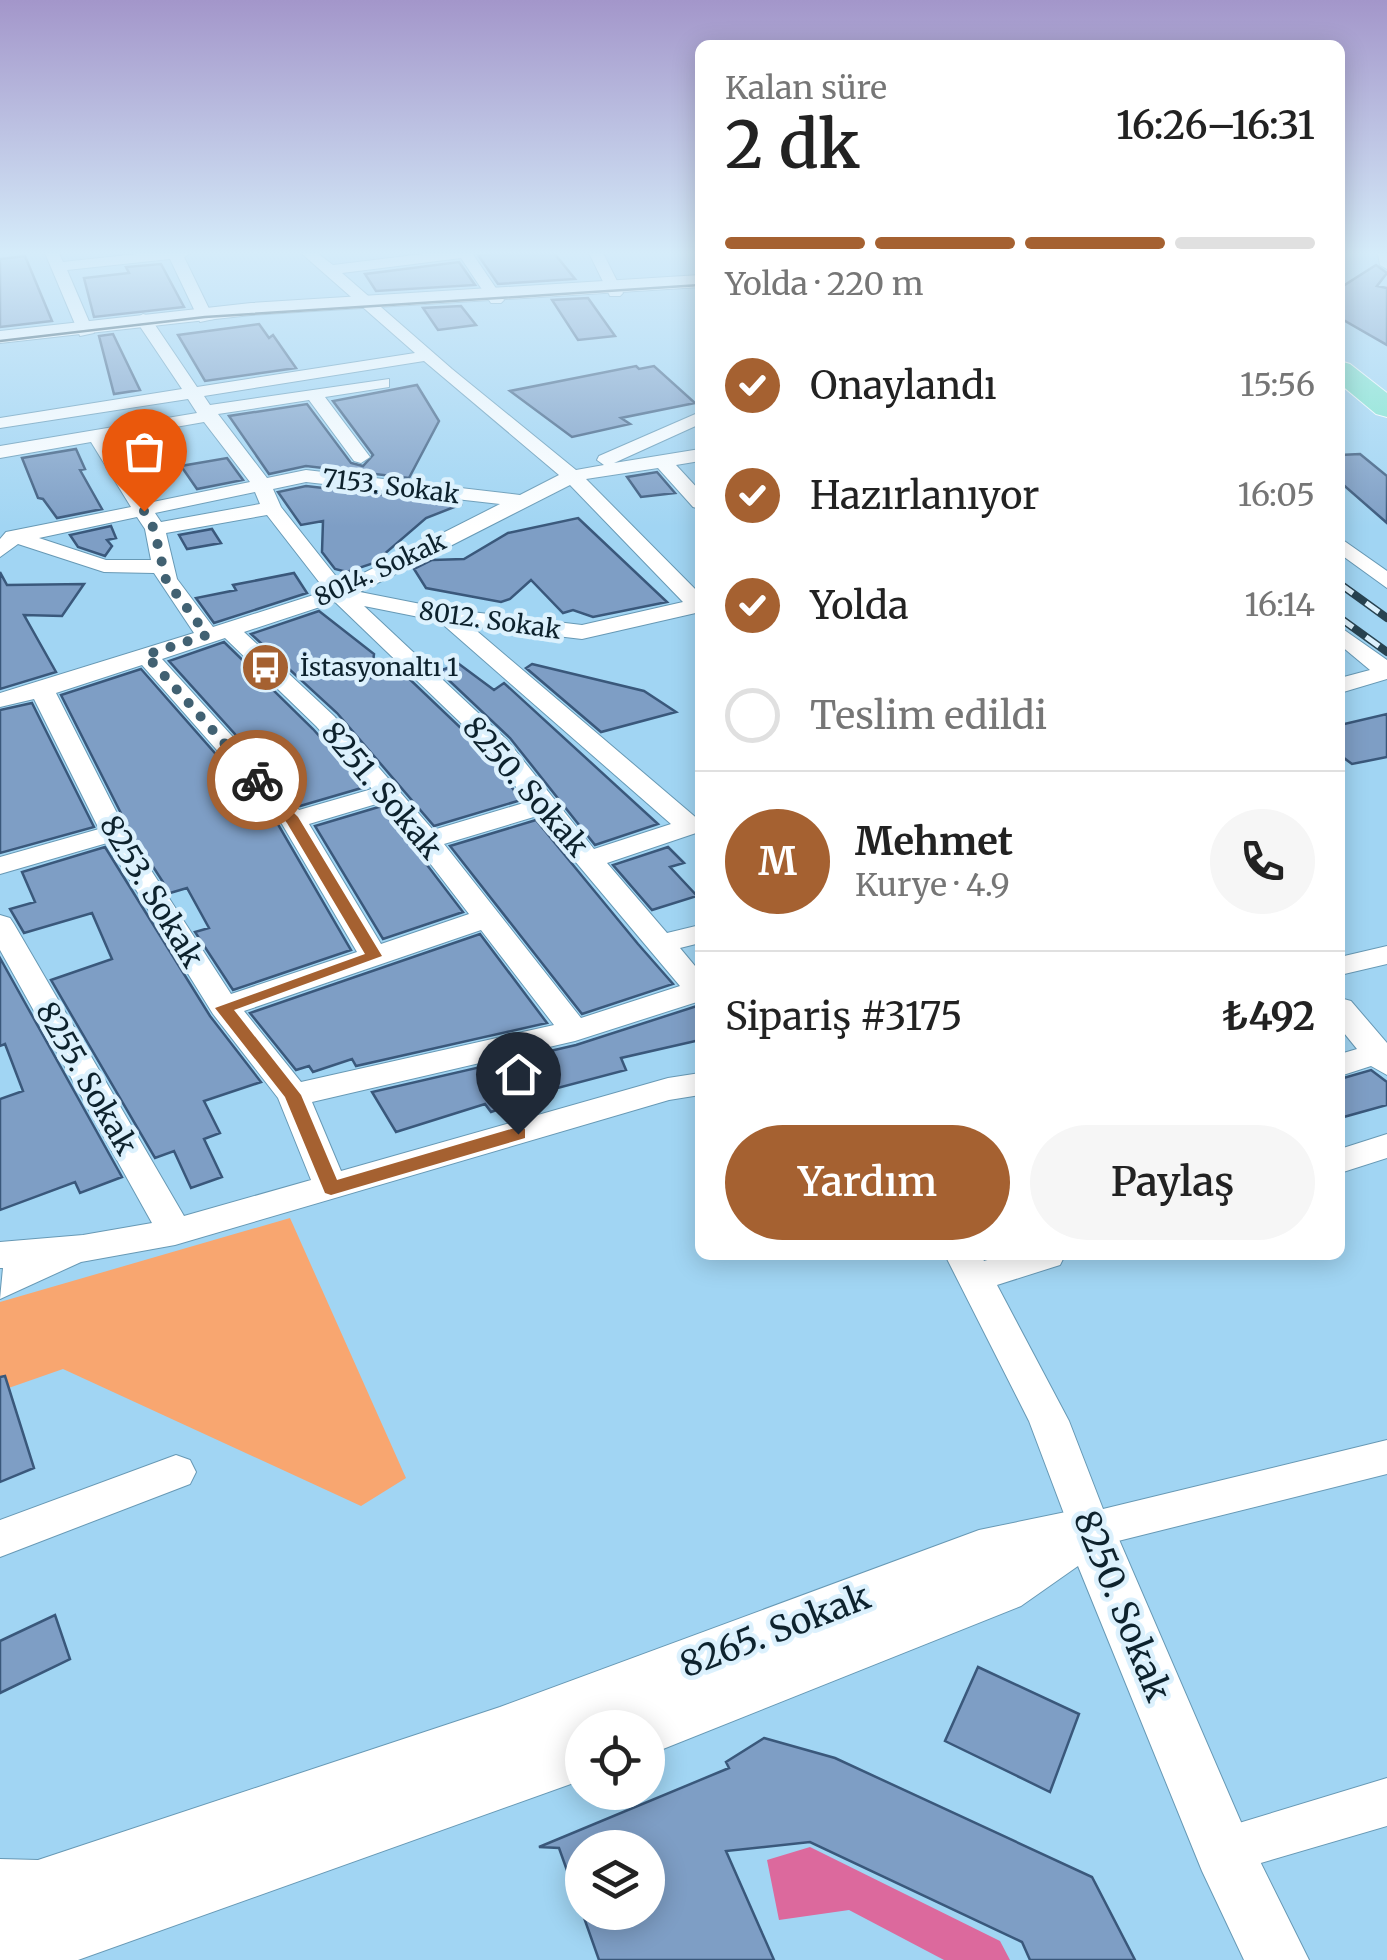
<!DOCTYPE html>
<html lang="tr">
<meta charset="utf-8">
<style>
body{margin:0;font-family:Merriweather,serif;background:#f6f6f6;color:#222;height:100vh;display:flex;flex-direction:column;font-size:38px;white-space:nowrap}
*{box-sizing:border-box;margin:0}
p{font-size:32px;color:#767676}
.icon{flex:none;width:55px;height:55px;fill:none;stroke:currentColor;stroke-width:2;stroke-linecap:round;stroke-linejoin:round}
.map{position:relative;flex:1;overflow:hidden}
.panel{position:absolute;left:695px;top:40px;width:650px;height:1220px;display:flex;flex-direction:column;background:#fff;border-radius:15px;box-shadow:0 5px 25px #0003}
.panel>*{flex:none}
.controls{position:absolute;left:565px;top:1710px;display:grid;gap:20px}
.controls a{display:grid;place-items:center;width:100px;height:100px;border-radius:50%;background:#fff;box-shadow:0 5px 25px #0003;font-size:50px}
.pin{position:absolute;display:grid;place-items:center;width:85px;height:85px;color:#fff;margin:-102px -42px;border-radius:50% 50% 50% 0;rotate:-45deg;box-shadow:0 0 10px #0007}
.pin .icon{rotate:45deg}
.courier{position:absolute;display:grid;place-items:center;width:100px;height:100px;margin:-50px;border:8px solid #a56131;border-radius:50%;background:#fff;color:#222;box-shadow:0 2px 12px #0007}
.overview em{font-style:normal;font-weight:600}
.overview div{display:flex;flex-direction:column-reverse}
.overview{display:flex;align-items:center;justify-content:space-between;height:170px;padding:0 30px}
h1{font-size:65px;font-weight:600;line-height:75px}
.bar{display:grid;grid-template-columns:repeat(4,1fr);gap:15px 10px;align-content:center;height:120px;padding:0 30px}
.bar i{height:12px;border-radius:8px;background:#e0e0e0}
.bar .selected{background:#a56131}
.bar p{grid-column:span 4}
.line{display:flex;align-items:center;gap:25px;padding:0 30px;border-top:2px solid #e0e0e0}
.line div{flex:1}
.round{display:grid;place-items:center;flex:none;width:105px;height:105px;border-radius:52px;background:#f6f6f6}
ol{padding:0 30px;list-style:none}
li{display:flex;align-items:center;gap:30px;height:110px}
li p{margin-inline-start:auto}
li .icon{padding:10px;border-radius:50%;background:#a56131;color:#fff;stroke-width:4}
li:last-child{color:#767676}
li i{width:55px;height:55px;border:5px solid #e0e0e0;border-radius:50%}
.button{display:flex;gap:20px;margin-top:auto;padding:20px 30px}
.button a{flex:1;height:115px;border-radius:60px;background:#a56131;color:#fff;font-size:40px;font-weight:600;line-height:115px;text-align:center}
.button a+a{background:#f6f6f6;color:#222}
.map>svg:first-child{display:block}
.green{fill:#f8a670}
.water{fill:#dc699d}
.building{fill:#7e9ec5;stroke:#3a587b;stroke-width:2.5}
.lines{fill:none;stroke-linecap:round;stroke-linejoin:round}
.minor-casing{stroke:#6799b5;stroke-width:2}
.tertiary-casing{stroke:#6799b5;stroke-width:2}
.trunk-casing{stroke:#fff;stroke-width:2}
.minor{fill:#fff;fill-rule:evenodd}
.tertiary{fill:#fff;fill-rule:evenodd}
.trunk{fill:#7be4ca;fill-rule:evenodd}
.tram{stroke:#284351;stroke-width:2.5}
.rail-casing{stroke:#284351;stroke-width:8}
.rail{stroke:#dcf1fd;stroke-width:5;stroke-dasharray:16;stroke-linecap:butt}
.route{fill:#a56131}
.done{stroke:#416172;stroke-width:10;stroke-dasharray:0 18}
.labels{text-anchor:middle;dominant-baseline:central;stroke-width:9;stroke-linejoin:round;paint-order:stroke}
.far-street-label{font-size:25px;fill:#0d222d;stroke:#dcf1fd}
.far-poi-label{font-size:25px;fill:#0d222d;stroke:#dcf1fd;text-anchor:start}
.street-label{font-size:30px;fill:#0d222d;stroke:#dcf1fd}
.near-street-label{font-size:35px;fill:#0d222d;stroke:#dcf1fd}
</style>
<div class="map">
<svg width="1387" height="1960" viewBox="0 0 1387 1960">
<rect width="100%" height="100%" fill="#a1d5f3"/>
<path class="green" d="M290,1218L406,1478L361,1506L63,1369L0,1391V1302Z"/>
<path class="water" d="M810,1847L1000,1941L1010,1960H944L849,1910L779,1920L767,1860Z"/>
<path class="building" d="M501,253H554L575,279L498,284L478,255Z
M25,256L52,321L0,327V259Z
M459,262L475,285L376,291L365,274Z
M161,264L184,307L94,317L84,278L129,273L126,267Z
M1376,265L1387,273L1377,286L1387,288V345L1340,318V288Z
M588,298L615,336L578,340L552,300Z
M461,306L476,325L438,330L423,308Z
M259,324L269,338L273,335L296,368L205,381L178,335Z
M113,334L140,390L114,394L99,336Z
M636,366L639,369L654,366L695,403L621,418L630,424L572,437L510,391Z
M417,385L439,421L409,478L306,466L269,474L229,416L307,404L351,463L363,466L373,455L333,401Z
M76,449L85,469L80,470L102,509L57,518L43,499L38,498L22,458Z
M1360,454L1387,476V523L1340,482V455Z
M227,458L243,480L197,489L181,466Z
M657,472L675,493L641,497L627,477Z
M306,486L462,504L426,518L374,563L347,572L335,569L322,552L323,521L301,525L278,492Z
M578,518L667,602L593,617L573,610L563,613L531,580L510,599L501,602L426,588L414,569L432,560L464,559L508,533Z
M111,526L116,538L107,540L112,546L105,556L78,547L70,535Z
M212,529L221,543L187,549L179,535Z
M0,572L7,585L84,584L62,616L24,615L56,672L0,689Z
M294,573L307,593L214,623L196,598L236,590L233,585Z
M319,611L374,654L371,678L399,669L486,752L521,800L434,826L337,713L251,634Z
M224,642L313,729L365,787L300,806L169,661Z
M459,664L494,690L504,683L658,824L595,845L510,738L439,671Z
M532,664L644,691L676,712L601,732L526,668Z
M141,669L279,826L351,950L233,990L195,932L209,928L187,888L170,893L130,831L61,695Z
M32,703L94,827L0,853V710Z
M1387,714V757L1352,764L1340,755V725Z
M382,806L463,912L383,939L315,826Z
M536,820L638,944L673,984L582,1014L450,846Z
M105,847L210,1016L261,1082L204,1101L220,1133L204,1139L222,1177L191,1188L174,1151L155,1158L51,980L112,959L92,913L24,933L10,909L35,902L22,872Z
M668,847L684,863L670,867L697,896L652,910L613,865Z
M480,934L547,1023L356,1066L352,1059L313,1072L309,1066L296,1070L250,1013Z
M0,958L122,1177L80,1193L75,1182L0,1210V1099L23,1091L5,1044L0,1046Z
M700,1005V1040L621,1058L626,1070L527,1096L529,1099L491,1112L485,1104L396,1132L372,1092L576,1045Z
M1371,1070L1387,1082V1105L1340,1118V1079Z
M5,1376L34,1468L0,1482V1377Z
M55,1615L70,1659L0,1693V1641Z
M978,1667L1079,1714L1050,1792L945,1741Z
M764,1738L835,1758L1092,1877L1135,1960H1030L1022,1942L810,1842L726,1851L774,1960H599L582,1912H648V1848H582V1903L579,1904L559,1848L539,1847L729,1768L726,1762Z"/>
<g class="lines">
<defs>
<path id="minor" d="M45,253H59L63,262L146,253H191L184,257L214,319L200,322L170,259L67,270L94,333L80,336Z
M301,253H317L333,265L431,253H472L504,300L501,303H491L461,258L342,273L452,369L576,470L604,465L597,460L599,456L700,412V424L614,463L700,449V461L676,465L700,491V509L693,507L658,468L586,479L700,594V612L582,639L471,626L700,821L699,832L607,863L667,933L700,925V943L680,948L700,972V1001L575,1041L312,1102L341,1171L668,1078L700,1073V1095L669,1100L175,1245L81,1262L0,1299L3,1268H0V1242L83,1235L152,1223L0,950V915L10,918L14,924L184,1216L311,1180L278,1098L213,1014L107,843L0,874V857L99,829L34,699L0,707V693L194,633L154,573L104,572L18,544L0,557V539L6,532L131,507L91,442L0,458V446L197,413L188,399L0,428V418L182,389L135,319L143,314L149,316L197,387L415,353ZM424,361L559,475L520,495L306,470L267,478L218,414L309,400L354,461L361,463L370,457L325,397L389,387V379L210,405L204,396ZM204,422L250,482L148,503L107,439ZM306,482L500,504L342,584L281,507L273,489ZM570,485L683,602L582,625L446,609L360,592ZM255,492L260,504L161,522L155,513ZM267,515L326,591L213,627L177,579L166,533ZM137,517L145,529L151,560H106L39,538ZM335,602L489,750L527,802L433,830L334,716L244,632ZM364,606L439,621L671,824L594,849L507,740ZM225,638L316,726L372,789L299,810L162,659ZM142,665L282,824L357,952L231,994L127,833L56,693ZM383,802L469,914L381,944L309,824ZM537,816L680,986L581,1018L444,844ZM481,930L554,1025L301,1082L244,1011Z
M589,253H603L623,293L620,296H610Z
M1378,253H1387V269L1380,265Z
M1340,538L1387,571V588L1340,554Z
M1340,627L1387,660V679L1340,693V678L1370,670L1340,645Z
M1387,946V964L1340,975V957Z
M1340,998L1351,1001L1387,1043V1075L1371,1066L1340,1076V1054L1357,1049L1340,1028Z
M1387,1134V1158L1340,1173V1149Z
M945,1255H981L984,1261L1004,1255H1065L1060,1265L997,1285L1069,1421L1103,1509L1387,1440V1474L1090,1548L1075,1543L1029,1421Z
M176,1455L190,1460L196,1472L190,1484L0,1557V1520Z
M1387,1778V1826L1223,1874L1206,1867L1199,1850L1206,1833Z"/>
<path id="tertiary" d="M700,275V287L251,315L0,343V331L251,303Z
M1090,1507L1108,1514L1244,1829L1309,1960H1244L1202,1871L1078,1566L1021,1606L648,1755V1728H618L623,1715L582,1728V1780L78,1960H0V1859L38,1860L500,1707L979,1530Z"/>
<path id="trunk" d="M1340,361L1350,364L1387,393V417L1376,414L1340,384Z"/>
</defs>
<use href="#minor" class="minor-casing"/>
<use href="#tertiary" class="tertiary-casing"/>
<use href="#trunk" class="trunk-casing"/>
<use href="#minor" class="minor"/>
<use href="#tertiary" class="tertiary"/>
<use href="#trunk" class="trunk"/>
<path class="tram" d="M0,341L205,317L700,285"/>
<defs>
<path id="rail" d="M1340,584L1387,618
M1340,618L1387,652"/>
</defs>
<use href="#rail" class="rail-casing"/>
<use href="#rail" class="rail"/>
</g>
<linearGradient id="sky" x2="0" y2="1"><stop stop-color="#a396ca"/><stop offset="0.48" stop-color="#d5ecfa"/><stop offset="1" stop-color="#d5ecfa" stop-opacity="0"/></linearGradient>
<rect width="1387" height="527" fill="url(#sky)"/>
<path class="route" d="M257,776L298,817L382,956L234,1010L301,1095L337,1180L518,1127L525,1129V1138L331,1195L325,1193L285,1097L215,1008L365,954L287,823L250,780Z"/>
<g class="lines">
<path class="done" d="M144,511L154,529L166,580L207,635L146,655L257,780"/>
</g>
<defs>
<symbol id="bus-disc" viewBox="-11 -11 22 22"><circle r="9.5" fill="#a56131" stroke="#dcf1fd"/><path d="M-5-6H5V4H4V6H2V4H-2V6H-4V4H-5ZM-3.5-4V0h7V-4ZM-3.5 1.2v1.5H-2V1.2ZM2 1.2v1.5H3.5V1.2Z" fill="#fff"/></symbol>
</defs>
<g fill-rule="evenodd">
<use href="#bus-disc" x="238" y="640" width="55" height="55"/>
</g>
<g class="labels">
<g class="far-street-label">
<text transform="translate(391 486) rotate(7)">7153. Sokak</text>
<text transform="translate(380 569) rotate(-25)">8014. Sokak</text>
<text transform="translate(490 620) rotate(8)">8012. Sokak</text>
</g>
<g class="far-poi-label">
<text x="300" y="667">İstasyonaltı 1</text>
</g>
<g class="street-label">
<text transform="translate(526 786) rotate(49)">8250. Sokak</text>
<text transform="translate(382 790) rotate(50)">8251. Sokak</text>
<text transform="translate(152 891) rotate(59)">8253. Sokak</text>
<text transform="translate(87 1078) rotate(60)">8255. Sokak</text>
</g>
<g class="near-street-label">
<text transform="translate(1122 1606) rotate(68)">8250. Sokak</text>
<text transform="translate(775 1631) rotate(-21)">8265. Sokak</text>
</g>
</g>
</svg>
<div class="controls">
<a><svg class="icon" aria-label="locate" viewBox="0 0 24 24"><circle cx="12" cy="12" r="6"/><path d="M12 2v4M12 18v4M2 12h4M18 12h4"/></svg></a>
<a><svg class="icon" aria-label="layers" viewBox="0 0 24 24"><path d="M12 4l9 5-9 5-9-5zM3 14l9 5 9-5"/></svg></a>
</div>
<div class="pin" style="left:144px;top:511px;background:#ea580c"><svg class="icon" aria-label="bag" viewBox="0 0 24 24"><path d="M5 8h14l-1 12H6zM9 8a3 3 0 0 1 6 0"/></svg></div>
<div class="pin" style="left:518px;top:1134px;background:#1f2937"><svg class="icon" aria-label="home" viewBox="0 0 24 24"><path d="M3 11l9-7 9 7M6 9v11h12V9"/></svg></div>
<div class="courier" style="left:257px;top:780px"><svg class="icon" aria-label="bike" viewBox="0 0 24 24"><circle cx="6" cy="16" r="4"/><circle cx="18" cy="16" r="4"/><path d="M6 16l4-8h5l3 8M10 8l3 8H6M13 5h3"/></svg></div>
<section class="panel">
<div class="overview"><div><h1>2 dk</h1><p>Kalan süre</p></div><em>16:26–16:31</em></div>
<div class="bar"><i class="selected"></i><i class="selected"></i><i class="selected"></i><i></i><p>Yolda · 220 m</p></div>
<ol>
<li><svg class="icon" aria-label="check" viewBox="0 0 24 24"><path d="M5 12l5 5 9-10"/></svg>Onaylandı<p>15:56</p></li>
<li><svg class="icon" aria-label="check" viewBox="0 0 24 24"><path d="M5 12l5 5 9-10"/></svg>Hazırlanıyor<p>16:05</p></li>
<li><svg class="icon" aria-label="check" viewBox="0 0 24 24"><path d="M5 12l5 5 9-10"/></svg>Yolda<p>16:14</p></li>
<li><i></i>Teslim edildi</li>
</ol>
<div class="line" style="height:180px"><b class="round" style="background:#a56131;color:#fff">M</b><div><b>Mehmet</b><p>Kurye · 4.9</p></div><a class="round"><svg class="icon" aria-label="phone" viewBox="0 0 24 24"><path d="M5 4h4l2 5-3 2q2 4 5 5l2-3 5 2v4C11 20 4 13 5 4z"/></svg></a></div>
<div class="line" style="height:130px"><div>Sipariş #3175</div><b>₺492</b></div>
<div class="button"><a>Yardım</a><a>Paylaş</a></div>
</section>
</div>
